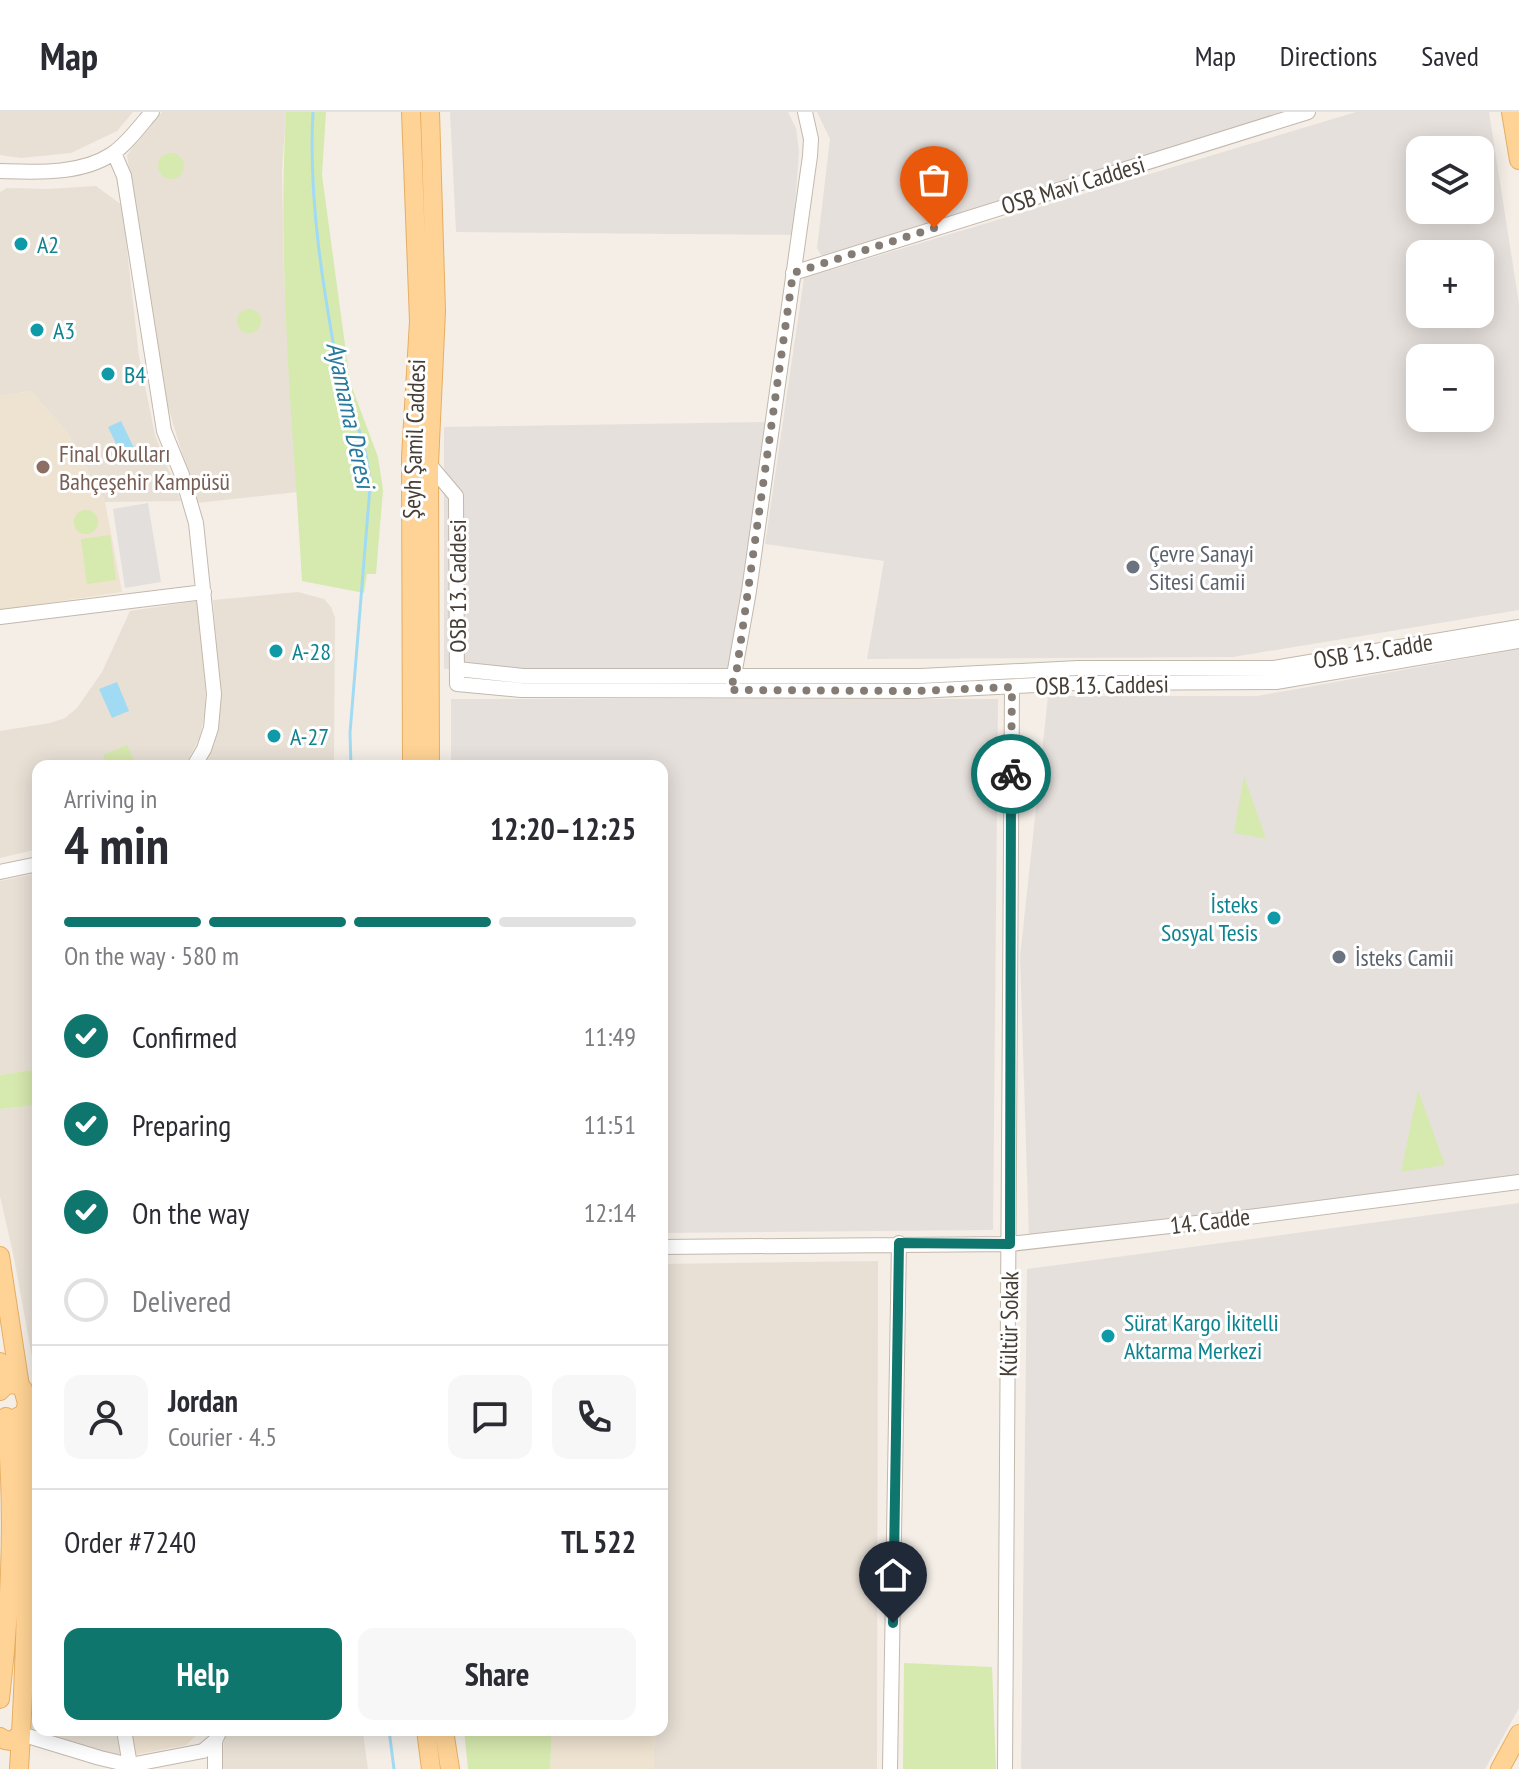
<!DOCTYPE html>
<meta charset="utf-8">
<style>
body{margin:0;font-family:"PT Sans Narrow",sans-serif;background:#f7f7f7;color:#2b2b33;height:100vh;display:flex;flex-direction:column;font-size:30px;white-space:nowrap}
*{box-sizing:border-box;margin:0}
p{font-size:26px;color:#7c7c81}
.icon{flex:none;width:44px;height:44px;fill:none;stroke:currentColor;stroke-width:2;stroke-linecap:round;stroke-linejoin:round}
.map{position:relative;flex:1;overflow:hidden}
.panel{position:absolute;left:32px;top:648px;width:636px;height:976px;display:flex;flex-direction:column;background:#fff;border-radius:16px;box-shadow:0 4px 20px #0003}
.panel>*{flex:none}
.buttons{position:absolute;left:1406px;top:24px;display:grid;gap:16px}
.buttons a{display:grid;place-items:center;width:88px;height:88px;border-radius:16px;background:#fff;box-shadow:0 4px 20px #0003;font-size:40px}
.pin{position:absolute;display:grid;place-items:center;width:68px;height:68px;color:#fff;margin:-82px -34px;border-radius:50% 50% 50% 0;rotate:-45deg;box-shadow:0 0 8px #0007}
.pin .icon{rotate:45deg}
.courier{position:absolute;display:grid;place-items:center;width:80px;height:80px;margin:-40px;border:6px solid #0f766e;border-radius:50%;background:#fff;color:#222;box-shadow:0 2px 10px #0007}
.summary em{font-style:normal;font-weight:700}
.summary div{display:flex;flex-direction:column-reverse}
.summary{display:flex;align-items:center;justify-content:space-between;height:136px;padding:0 32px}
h1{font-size:52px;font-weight:700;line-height:60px}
.bar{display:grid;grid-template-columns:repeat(4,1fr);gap:12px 8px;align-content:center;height:96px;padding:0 32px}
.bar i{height:10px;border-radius:6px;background:#e1e1e2}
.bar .current{background:#0f766e}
.bar p{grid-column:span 4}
.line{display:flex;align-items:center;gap:20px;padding:0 32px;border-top:2px solid #e1e1e2}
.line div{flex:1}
.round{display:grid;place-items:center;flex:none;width:84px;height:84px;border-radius:16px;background:#f7f7f7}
ol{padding:0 32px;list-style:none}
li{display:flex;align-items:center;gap:24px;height:88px}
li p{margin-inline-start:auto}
li .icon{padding:8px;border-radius:50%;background:#0f766e;color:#fff;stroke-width:4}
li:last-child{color:#7c7c81}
li i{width:44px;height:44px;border:4px solid #e1e1e2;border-radius:50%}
.cta{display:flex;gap:16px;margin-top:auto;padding:16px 32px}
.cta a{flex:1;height:92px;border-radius:16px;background:#0f766e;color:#fff;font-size:32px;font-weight:700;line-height:92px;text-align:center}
.cta a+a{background:#f7f7f7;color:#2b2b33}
header{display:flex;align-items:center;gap:48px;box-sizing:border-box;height:112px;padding:0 40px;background:#fff;border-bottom:2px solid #e1e1e2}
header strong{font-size:38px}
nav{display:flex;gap:44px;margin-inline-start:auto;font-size:28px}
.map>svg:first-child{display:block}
.residential{fill:#e8e0d5}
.industrial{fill:#e6e0dc;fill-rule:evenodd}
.education{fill:#eee2d0}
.green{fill:#d6e9ae}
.parking{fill:#e2dfdc}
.water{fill:#a1dbf3}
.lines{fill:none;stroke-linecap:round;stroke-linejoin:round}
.stream{stroke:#a1dbf3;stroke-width:3}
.minor-casing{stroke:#c3b8ac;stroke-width:16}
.major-casing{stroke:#e7ae61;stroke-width:20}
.minor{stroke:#fff;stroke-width:14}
.major{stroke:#ffd395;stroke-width:18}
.done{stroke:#847c74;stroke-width:8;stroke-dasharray:0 14.4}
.route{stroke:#0f766e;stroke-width:10}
.culture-dot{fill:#0f9aa8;stroke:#fff;stroke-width:3}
.education-dot{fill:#8d6e63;stroke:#fff;stroke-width:3}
.worship-dot{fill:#6b7280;stroke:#fff;stroke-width:3}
.labels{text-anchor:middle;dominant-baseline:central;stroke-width:6;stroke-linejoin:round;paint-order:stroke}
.street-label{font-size:24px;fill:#473e36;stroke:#fff}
.culture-label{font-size:24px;fill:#0d838f;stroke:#fff;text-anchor:start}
.education-label{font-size:24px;fill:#785e54;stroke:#fff;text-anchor:start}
.worship-label{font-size:24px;fill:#5b616d;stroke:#fff;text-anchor:start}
.water-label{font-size:26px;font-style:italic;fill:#277a9e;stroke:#fff}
</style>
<header>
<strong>Map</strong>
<nav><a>Map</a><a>Directions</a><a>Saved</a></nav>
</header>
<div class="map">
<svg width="1519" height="1657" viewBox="0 0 1519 1657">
<rect width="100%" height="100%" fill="#f4eee7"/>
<path class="residential" d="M0,0H133L117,19L71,41L21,46L0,43Z
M162,0H286L282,58L284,166L297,380L197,391L162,275L127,43Z
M96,74L122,93L139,244L155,323L181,389L105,390L67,320L31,279L0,284V80L7,76L47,77Z
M298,480L324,487L331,495L335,506L334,654H203L217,617V548L213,488Z
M197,489L206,561L205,599L200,625L185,654H38V737L0,746V619L50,611L65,606L77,596L102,560L130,499Z
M38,761V957L0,963V769Z
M38,993V1278L14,1146L0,1084V997Z
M878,1149L877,1657H653L655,1618H662V1152Z
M38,1524V1618H117L122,1642L115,1643L31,1617Z
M227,1618H382V1619L363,1621L368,1657H222L224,1624Z"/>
<path class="industrial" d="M450,0H788L796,16L799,40L793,123L456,120Z
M817,0H1295L830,145L821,143L817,136L830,27Z
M1356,0H1489L1519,192V498L1233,545L867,547L884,449L765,432L804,166ZM1420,38H1480V98H1420ZM1420,142H1480V202H1420ZM1420,246H1480V306H1420Z
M767,310L729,564L444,557V315Z
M1519,537V1066L1029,1127L1020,845L1048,584H1257Z
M451,587H998L993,1118L662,1121V654H451Z
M1519,1091V1596L1485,1657H1021L1027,1157Z"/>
<path class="education" d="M31,279L67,320L105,390L122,480L0,498V284Z
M117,1618H202L186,1633L133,1643Z
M552,1618H655L653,1657H550Z"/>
<path class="green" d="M286,0H326L322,63L350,270L378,345L383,378L376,462H367L364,481L302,469C293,313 277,156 286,0Z
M158 54a13 13 0 1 1 26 0a13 13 0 1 1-26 0Z
M237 209a12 12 0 1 1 24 0a12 12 0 1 1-24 0Z
M74 410a12 12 0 1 1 24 0a12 12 0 1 1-24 0Z
M110,423L116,468L87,472L81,427Z
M127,633L136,654H107L103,643Z
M1244,664L1266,727L1234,721Z
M38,957V993L0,997V963Z
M1418,978L1445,1053L1401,1060Z
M904,1551L992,1555L996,1657H903Z
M464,1618H525L526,1622L552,1618L550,1657H468Z"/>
<path class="parking" d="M148,391L161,470L125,476L113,397Z"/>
<path class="water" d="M121,309L135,338L122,344L108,315Z
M117,570L129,599L112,606L99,577Z"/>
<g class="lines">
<path class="stream" d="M313,0C308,88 324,182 340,269C344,287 354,304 360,321C366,339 369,356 370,375L350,621L351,654
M389,1618L394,1657"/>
<defs>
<path id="minor" d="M114,41L124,64L164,319L182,363L196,411L214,582L211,616L204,637L194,654
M0,59C36,60 80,63 112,42C127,32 140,14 152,0
M793,161L1308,0
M429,352L456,384L457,572L521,578L916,579L1077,571L1276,570L1519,529
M0,505L204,480
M457,557L523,564H921L1078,556H1274L1519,515
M733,569L749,479L810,44L811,27L805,0
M0,760L38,752
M662,1135L1010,1132L1241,1106L1519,1070
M124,1618L130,1653
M21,1622L100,1646L130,1653L203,1639L215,1629L220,1618
M215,1629V1657
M890,1657L899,1131
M1005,1657L1012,575"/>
<path id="major" d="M411,0L419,209L411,345L412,654
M430,0L436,199L429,352L430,654
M1511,0L1519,48
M0,1144L20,1274
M0,1250L3,1275
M0,1279C6,1271 16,1270 23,1277L27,1291L25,1301L14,1307
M0,1587C11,1494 15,1399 6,1305
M426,1618L431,1657
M444,1618L450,1657
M0,1625L5,1628L12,1629L21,1622
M19,1657C26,1539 30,1421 23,1303
M1500,1657L1519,1622"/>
</defs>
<use href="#minor" class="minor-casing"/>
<use href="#major" class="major-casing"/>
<use href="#minor" class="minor"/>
<use href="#major" class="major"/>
</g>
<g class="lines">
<path class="done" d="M934,116L793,161L740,535L736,563L729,578L916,579L1012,575L1011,662"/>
<path class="route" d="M893,1511L899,1131L1010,1132L1011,662"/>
</g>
<g class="culture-dot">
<circle cx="21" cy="132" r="8"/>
<circle cx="37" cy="218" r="8"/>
<circle cx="108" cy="262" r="8"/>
<circle cx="276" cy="539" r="8"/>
<circle cx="274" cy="624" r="8"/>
<circle cx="1274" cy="806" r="8"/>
<circle cx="1108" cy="1224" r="8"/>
</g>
<circle class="education-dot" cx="43" cy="355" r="8"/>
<g class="worship-dot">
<circle cx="1133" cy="455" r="8"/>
<circle cx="1339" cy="845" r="8"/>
</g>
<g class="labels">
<g class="street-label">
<text transform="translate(1073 73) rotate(-17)">OSB Mavi Caddesi</text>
<text transform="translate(414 327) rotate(-88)">Şeyh Şamil Caddesi</text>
<text transform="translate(457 474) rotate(-90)">OSB 13. Caddesi</text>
<text transform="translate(1373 539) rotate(-9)">OSB 13. Cadde</text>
<text transform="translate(1102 573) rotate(-1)">OSB 13. Caddesi</text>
<text transform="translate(1210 1109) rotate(-7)">14. Cadde</text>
<text transform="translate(1009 1212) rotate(-89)">Kültür Sokak</text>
</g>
<g class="culture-label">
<text x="37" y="132">A2</text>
<text x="53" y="218">A3</text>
<text x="124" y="262">B4</text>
<text x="292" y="539">A-28</text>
<text x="290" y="624">A-27</text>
<text x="1258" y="792" text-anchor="end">İsteks<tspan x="1258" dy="28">Sosyal Tesis</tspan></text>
<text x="1124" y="1210">Sürat Kargo İkitelli<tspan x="1124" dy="28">Aktarma Merkezi</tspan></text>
</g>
<g class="education-label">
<text x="59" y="341">Final Okulları<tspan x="59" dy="28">Bahçeşehir Kampüsü</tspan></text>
</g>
<g class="worship-label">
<text x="1149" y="441">Çevre Sanayi<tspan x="1149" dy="28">Sitesi Camii</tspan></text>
<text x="1355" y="845">İsteks Camii</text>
</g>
<g class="water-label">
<text transform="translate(351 303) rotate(78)">Ayamama Deresi</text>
</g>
</g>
</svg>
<div class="buttons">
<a><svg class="icon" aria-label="layers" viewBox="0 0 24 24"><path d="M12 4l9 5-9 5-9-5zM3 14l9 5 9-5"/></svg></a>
<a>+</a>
<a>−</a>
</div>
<div class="pin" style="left:934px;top:116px;background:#ea580c"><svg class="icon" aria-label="bag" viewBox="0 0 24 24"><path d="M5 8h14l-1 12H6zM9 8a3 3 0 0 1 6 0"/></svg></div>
<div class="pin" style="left:893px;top:1511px;background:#1f2937"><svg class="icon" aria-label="home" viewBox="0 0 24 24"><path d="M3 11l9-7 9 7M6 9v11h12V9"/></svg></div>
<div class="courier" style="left:1011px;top:662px"><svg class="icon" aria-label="bike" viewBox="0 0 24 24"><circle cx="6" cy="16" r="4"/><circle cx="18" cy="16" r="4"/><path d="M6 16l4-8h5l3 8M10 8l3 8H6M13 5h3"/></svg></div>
<section class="panel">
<div class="summary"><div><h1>4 min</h1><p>Arriving in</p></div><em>12:20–12:25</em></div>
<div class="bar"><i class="current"></i><i class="current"></i><i class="current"></i><i></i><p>On the way · 580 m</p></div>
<ol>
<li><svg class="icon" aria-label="check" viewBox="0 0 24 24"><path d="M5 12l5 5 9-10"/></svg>Confirmed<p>11:49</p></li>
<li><svg class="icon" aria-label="check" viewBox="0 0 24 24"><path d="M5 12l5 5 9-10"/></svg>Preparing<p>11:51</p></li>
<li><svg class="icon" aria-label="check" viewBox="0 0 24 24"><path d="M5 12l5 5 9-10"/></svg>On the way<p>12:14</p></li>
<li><i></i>Delivered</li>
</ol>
<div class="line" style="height:144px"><a class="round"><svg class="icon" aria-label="person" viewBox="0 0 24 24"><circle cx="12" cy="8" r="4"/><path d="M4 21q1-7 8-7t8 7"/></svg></a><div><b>Jordan</b><p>Courier · 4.5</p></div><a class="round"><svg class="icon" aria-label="chat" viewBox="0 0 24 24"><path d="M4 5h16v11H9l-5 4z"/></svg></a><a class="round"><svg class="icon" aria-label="phone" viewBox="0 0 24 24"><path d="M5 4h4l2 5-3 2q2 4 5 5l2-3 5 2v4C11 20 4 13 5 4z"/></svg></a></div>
<div class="line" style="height:104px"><div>Order #7240</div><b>TL 522</b></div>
<div class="cta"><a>Help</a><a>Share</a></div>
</section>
</div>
